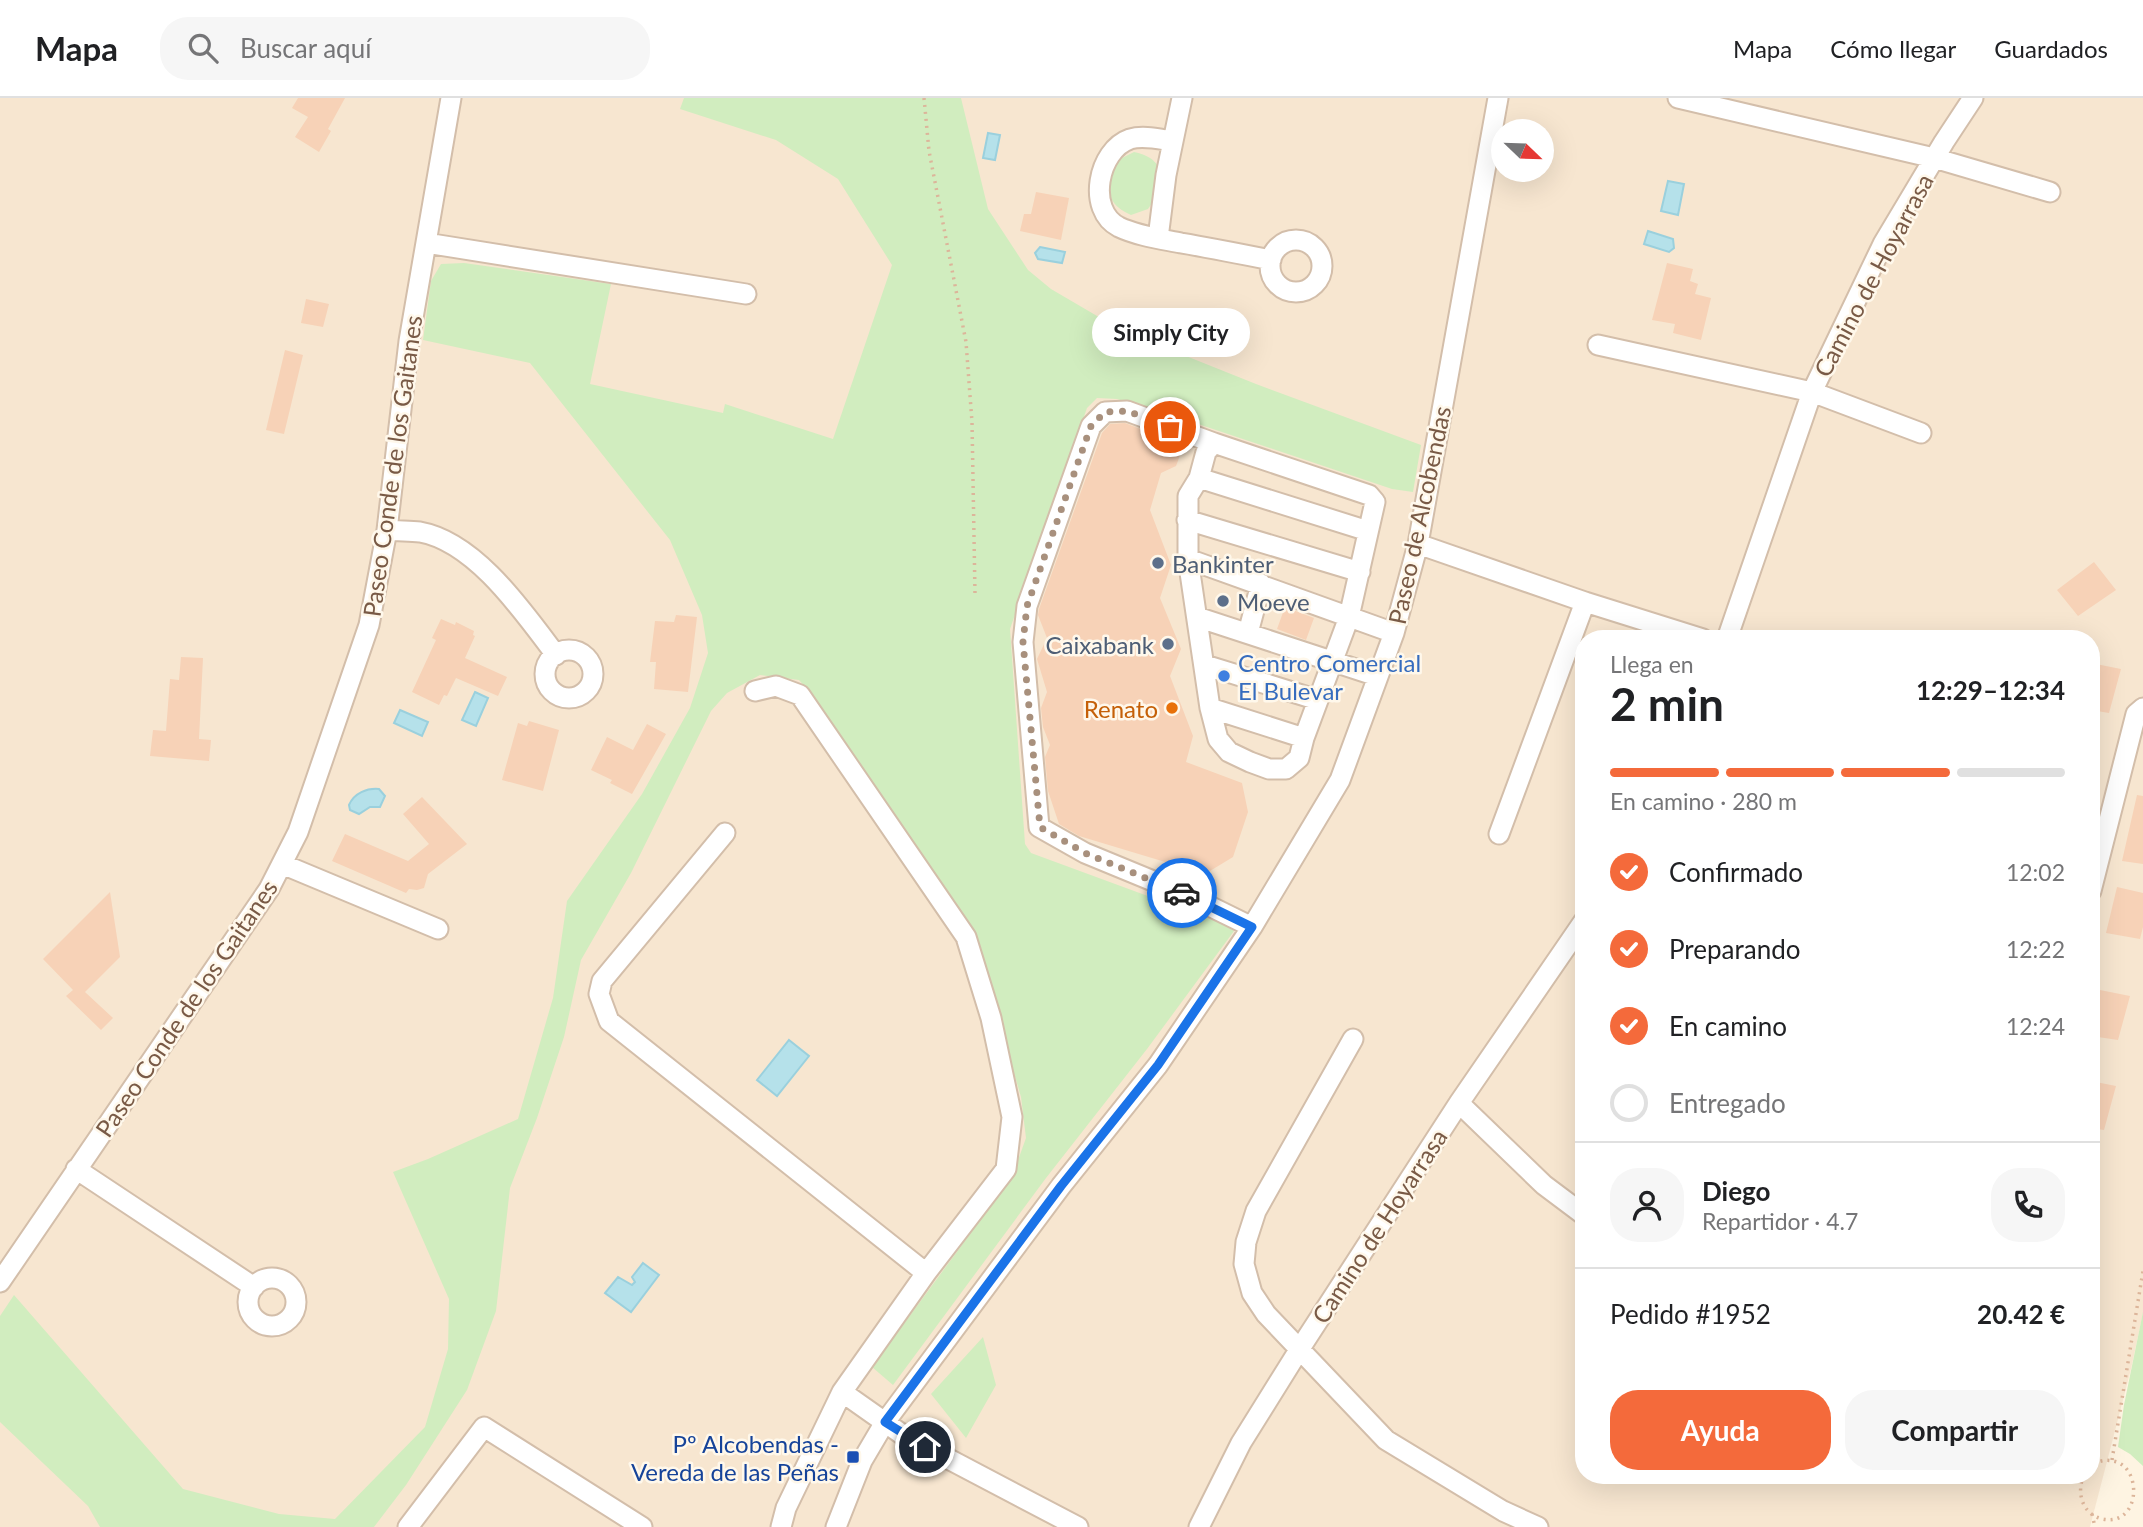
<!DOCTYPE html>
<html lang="es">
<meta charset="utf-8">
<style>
body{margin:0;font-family:Lato,sans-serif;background:#f6f6f6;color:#202124;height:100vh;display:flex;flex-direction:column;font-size:26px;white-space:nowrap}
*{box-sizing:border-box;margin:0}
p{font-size:23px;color:#757577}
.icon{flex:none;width:38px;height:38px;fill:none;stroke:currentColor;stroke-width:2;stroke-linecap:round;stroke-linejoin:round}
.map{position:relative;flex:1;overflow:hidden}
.drawer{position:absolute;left:1575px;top:532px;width:525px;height:854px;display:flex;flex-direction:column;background:#fff;border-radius:28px;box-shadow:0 7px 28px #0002}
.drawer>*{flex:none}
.needle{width:46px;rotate:113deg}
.buttons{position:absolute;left:1491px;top:21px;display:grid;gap:14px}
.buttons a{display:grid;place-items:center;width:63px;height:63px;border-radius:50%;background:#fff;box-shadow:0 7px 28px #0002;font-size:35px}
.pin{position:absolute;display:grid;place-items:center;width:60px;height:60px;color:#fff;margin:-30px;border:4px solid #fff;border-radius:50%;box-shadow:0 2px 7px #0007}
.courier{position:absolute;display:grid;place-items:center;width:70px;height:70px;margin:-35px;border:5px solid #1a73e8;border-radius:50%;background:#fff;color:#222;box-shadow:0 2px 9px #0007}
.bubble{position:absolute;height:49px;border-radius:24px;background:#fff;box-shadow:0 7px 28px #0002;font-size:23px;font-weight:700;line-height:49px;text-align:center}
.summary em{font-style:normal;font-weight:700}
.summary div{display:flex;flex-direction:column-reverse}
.summary{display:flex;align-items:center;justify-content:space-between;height:119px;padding:0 35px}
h1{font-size:46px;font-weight:700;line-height:52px}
.bar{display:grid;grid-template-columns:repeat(4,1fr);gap:10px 7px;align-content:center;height:84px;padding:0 35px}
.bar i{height:9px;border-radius:5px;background:#e0e0e0}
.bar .current{background:#f46a3b}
.bar p{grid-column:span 4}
.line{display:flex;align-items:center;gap:18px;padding:0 35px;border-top:2px solid #e0e0e0}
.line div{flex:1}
.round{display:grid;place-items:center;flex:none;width:74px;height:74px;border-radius:28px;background:#f6f6f6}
ol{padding:0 35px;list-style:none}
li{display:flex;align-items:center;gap:21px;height:77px}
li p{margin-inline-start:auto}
li .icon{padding:7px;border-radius:50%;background:#f46a3b;color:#fff;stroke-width:4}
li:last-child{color:#757577}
li i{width:38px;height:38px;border:4px solid #e0e0e0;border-radius:50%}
.button{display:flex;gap:14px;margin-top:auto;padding:14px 35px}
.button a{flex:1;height:80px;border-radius:28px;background:#f46a3b;color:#fff;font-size:28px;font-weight:700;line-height:80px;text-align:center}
.button a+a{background:#f6f6f6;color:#202124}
header{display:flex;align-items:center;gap:42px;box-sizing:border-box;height:98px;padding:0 35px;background:#fff;border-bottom:2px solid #e0e0e0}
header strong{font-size:33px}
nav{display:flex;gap:38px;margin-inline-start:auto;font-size:24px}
.search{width:490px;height:63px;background:#f6f6f6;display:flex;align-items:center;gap:18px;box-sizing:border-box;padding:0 24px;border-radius:28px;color:#757577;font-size:26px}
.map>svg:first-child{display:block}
.residential{fill:#f7e6d0;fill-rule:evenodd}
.green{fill:#d1edbf}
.water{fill:#b5e1ea;stroke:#9ad0dd;stroke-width:2}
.building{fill:#f7d2b7}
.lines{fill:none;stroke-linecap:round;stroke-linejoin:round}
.minor-casing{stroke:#d3beaa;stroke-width:23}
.path{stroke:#dcb59a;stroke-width:3.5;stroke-dasharray:2 5;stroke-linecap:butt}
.minor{stroke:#fff;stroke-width:19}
.done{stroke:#a8907d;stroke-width:7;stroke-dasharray:0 12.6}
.route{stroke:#1a73e8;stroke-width:9}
.service-dot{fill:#5c6f8a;stroke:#fff8eb;stroke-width:2.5}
.shop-dot{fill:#3f7fe0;stroke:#fff8eb;stroke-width:2.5}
.food-dot{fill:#e8710a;stroke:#fff8eb;stroke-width:2.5}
.transit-dot{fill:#1a4fb4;stroke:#fff8eb;stroke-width:2.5}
.labels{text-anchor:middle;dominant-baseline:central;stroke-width:5;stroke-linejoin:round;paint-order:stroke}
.street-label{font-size:24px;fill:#795a46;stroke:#fff8eb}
.service-label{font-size:24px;fill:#4e5e75;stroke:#fff8eb;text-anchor:start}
.shop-label{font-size:24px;fill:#366cbe;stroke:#fff8eb;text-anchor:start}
.food-label{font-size:24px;fill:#c56008;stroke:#fff8eb;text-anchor:end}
.transit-label{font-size:24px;fill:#164399;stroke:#fff8eb;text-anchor:end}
</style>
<header>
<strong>Mapa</strong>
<div class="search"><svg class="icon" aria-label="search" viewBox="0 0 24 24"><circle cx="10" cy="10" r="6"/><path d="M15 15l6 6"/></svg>Buscar aquí</div>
<nav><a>Mapa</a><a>Cómo llegar</a><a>Guardados</a></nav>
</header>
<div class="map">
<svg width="2143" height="1429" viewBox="0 0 2143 1429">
<rect width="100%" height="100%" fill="#fef4e2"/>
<path class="residential" d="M0,0H2143V1215L2131,1271L2090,1429H0ZM1503,33H1542V72H1503ZM1584,541H2091V1377H1584Z"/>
<path class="green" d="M684,0H961L988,111L1028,172L1051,191L1121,232L1256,286L1421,347L1413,394L1392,391L1198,326L1117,301L1097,300L1087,310L1010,531L1025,746L1031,755L1221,825L1234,833L1147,951L1046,1080L893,1287L872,1269L1012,1079L1026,1040L1021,999L973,836L816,601L799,582L760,577L727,595L711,613L631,775L581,862L564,939L537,1020L510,1090L496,1213L467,1292L406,1387L374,1429H100L88,1408L0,1324V1218L14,1197L183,1391L279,1416L335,1421L425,1329L448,1251L449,1201L393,1074L428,1061L518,1021L553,900L567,803L642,696L690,610L708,555L702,517L670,442L530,265L423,242L431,183L441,166L464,165L611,186L590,286L723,315L725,306L833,341L892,167L838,81L776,42L680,11Z
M1134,54C1169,61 1165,87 1148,111L1131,117C1102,104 1108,87 1118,62Z
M2143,1214V1368L2130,1356L2118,1349L2124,1307Z
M983,1239L996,1287L966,1340L931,1296Z"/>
<path class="water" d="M988,35L1000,37L995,62L983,60Z
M1668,83L1684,86L1678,117L1661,113Z
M1648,133L1673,141L1674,150L1669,154L1644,146Z
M1040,149L1065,154L1062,165L1038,161L1035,155Z
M475,594L488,600L476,628L462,622Z
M400,612L428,624L422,638L394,625Z
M379,691L385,698L380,709H370L359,716L350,712L349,707C354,695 367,690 379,691Z
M789,942L809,958L777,998L757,982Z
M643,1165L659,1177L631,1214L605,1195L618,1179L632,1187L635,1184L632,1179Z"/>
<path class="building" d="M298,0H345L328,31L331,33L319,54L295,39L308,19L292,10Z
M1036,94L1069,100L1061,142L1020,133L1024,116H1031Z
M1667,165L1693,171L1690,183L1698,186L1695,196L1711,200L1701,242L1673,235L1675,226L1652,222Z
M306,201L329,206L323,229L301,225Z
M285,252L303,257L284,336L266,332Z
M1125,325L1180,346L1182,352L1176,368L1161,375L1150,412L1171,467L1160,500L1181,551L1170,578L1193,638L1186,664L1242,685L1248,714L1233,759L1205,776L1079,738L1059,726L1048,693L1045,659L1050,647L1043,629L1041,610L1047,594L1037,561L1047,540L1038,517L1039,511L1102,335L1110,326Z
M2094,464L2116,492L2078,518L2057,492Z
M1285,509L1314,520L1306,542L1277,531Z
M676,517L697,519L688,594L654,591L656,564H650L655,523L674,524Z
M441,521L455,527L456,524L474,533L473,537L475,538L465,560L507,579L498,598L456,580L447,598L444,597L439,607L412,594L436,542L432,540Z
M181,559L203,560L199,641L211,642L209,663L150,658L153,632L166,633L170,581L179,582Z
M2091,565L2121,571L2109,615L2091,612Z
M529,623L559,632L543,693L502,682L518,625L527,628Z
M647,626L666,636L632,696L610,685L612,682L591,672L607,639L633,652Z
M2137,697L2143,698V766L2122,763Z
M422,699L467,746L428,776L424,790L417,792L409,791L406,795L332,763L345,736L408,763L429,746L403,716Z
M2117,789L2143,795V829L2140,841L2106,835Z
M110,794L120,859L85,894L113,920L101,932L66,898L73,892L43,861Z
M2095,891L2130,898L2118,942L2091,938V907Z
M2091,983L2116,988L2104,1032L2091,1030Z"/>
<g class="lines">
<defs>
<path id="minor" d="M1678,0L1934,60L2050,94
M1173,43C1159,41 1143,37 1130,41C1098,52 1086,112 1119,129C1138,138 1161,141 1181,145C1211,150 1241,156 1271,162
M1158,140L1166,77L1182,0
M1270 168a26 26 0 1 1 52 0a26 26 0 1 1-52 0Z
M426,145L746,196
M1598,247L1812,294L1921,335
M1214,345L1369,397L1375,404L1349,519L1304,640L1299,660L1286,671H1269L1250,664L1229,654L1218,641L1210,610L1188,461V398L1199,380L1206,354Z
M1214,345L1127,313L1105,314L1091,328L1027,508L1023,544L1039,729L1085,755L1187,797L1252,829
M1199,380L1368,433
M1187,422L1360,474
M387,432C398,433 409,433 420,434C476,444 524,515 556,557
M1418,446L1585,504L1703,541
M1188,461L1394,535
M1197,519L1377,578
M1248,535L1261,486
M1727,541L1812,294L1883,146L1944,44L1973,0
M545 576a24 24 0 1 1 48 0a24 24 0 1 1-48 0Z
M1205,567L1318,602
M755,593L776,588L800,597L966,839L991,920L1012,1019L1006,1071L926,1175L842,1294L786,1410L781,1429
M1210,610L1304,640
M725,735L602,883L599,896L609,923L926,1175
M1499,736L1585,504
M282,766L438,831
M2091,793L2136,616L2143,610
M1353,941L1256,1113L1246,1144L1244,1166L1252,1195L1266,1216L1386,1342L1503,1413L1538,1429
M1459,1005L1544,1087L1584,1117
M76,1071L254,1189
M248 1204a24 24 0 1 1 48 0a24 24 0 1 1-48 0Z
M0,1184L269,791L298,734L369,527L387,432L409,243L451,0
M842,1294L903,1337L1078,1429
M408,1429L484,1329L642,1429
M836,1429L862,1363L885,1324L1061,1088L1158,967L1252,829L1340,682L1394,535L1418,446L1498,0
M1199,1429L1241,1345L1299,1252L1459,1005L1584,823"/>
</defs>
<use href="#minor" class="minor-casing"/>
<path class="path" d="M924,0L929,53L966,244L972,324L975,496
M2112,1362L2143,1173
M2084,1377C2076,1394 2082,1416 2102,1421C2139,1429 2143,1374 2117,1364C2107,1361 2099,1362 2091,1368
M2092,1416L2095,1429"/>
<use href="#minor" class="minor"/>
</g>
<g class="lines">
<path class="done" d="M1170,329L1127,313L1105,314L1091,328L1027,508L1023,544L1040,729L1085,755L1182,795"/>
<path class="route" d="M925,1349L885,1324L1061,1088L1158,967L1252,829L1182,795"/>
</g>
<g class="service-dot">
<circle cx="1158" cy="465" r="7"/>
<circle cx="1223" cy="503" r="7"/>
<circle cx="1168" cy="546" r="7"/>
</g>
<circle class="shop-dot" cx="1224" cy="578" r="7"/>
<circle class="food-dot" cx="1172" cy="610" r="7"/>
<rect class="transit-dot" x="846" y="1352" width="14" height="14" rx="3.5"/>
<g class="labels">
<g class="street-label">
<text transform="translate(1873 177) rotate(-62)">Camino de Hoyarrasa</text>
<text transform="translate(392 368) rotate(-82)">Paseo Conde de los Gaitanes</text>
<text transform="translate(1419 417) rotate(-78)">Paseo de Alcobendas</text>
<text transform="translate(186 910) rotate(-56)">Paseo Conde de los Gaitanes</text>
<text transform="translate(1379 1128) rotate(-57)">Camino de Hoyarrasa</text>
</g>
<g class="service-label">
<text x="1172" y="465">Bankinter</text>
<text x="1237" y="503">Moeve</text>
<text x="1154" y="546" text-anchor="end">Caixabank</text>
</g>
<g class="shop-label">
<text x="1238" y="564">Centro Comercial<tspan x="1238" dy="28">El Bulevar</tspan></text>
</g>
<g class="food-label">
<text x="1158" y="610">Renato</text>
</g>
<g class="transit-label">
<text x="839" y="1345">Pº Alcobendas -<tspan x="839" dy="28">Vereda de las Peñas</tspan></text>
</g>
</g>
</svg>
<div class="buttons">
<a><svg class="needle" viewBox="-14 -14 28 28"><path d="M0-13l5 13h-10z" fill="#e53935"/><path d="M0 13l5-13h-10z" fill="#757577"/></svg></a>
</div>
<div class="pin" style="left:1170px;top:329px;background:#ea580c"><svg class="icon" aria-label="bag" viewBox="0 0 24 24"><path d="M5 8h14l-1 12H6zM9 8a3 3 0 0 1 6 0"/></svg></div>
<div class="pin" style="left:925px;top:1349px;background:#1f2937"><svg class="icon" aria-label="home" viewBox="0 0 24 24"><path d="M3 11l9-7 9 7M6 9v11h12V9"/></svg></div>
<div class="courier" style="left:1182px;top:795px"><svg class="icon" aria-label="car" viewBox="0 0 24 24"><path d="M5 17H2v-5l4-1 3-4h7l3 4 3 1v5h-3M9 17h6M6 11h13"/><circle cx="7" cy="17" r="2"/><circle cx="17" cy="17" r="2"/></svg></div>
<div class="bubble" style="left:1092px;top:210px;width:158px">Simply City</div>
<section class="drawer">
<div class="summary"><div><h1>2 min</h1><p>Llega en</p></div><em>12:29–12:34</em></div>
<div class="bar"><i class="current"></i><i class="current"></i><i class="current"></i><i></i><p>En camino · 280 m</p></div>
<ol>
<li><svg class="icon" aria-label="check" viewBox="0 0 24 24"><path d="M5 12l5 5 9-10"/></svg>Confirmado<p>12:02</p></li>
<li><svg class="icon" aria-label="check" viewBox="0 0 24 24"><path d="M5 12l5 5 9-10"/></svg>Preparando<p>12:22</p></li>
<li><svg class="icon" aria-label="check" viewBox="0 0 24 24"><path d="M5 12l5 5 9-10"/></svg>En camino<p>12:24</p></li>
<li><i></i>Entregado</li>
</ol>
<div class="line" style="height:126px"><a class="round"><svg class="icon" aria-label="person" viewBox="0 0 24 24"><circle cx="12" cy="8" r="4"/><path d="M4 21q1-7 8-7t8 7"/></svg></a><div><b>Diego</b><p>Repartidor · 4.7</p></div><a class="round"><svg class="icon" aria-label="phone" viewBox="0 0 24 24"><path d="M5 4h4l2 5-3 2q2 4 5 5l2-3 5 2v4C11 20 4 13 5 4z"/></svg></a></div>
<div class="line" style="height:91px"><div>Pedido #1952</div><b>20.42 €</b></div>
<div class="button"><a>Ayuda</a><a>Compartir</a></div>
</section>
</div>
